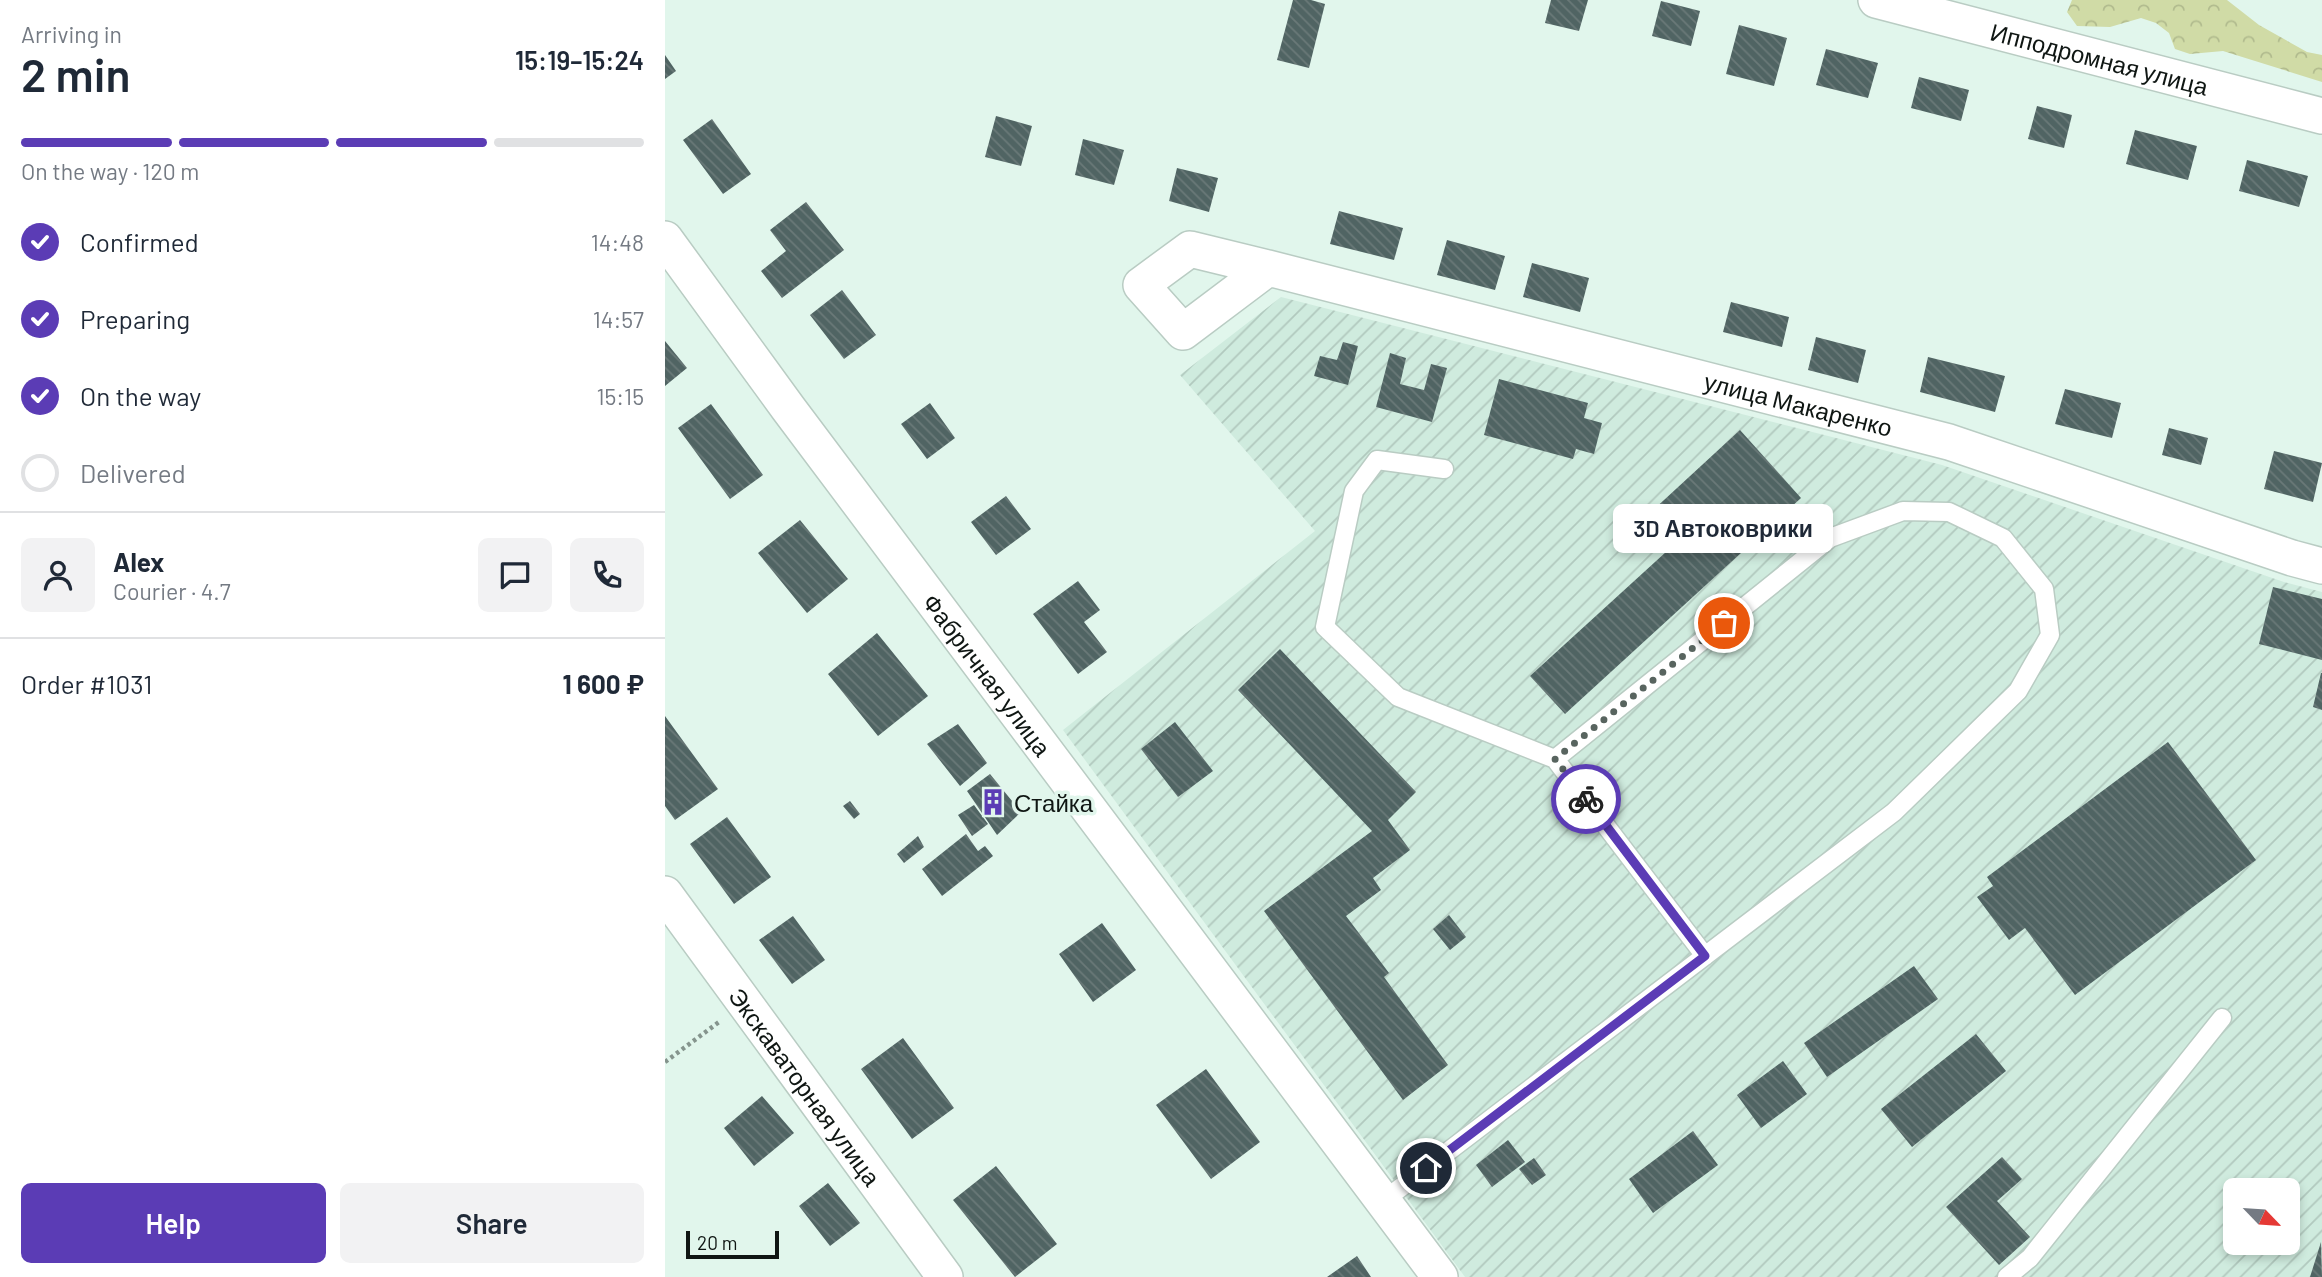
<!DOCTYPE html>
<meta charset="utf-8">
<style>
body{margin:0;font-family:Barlow,sans-serif;background:#f2f2f3;color:#1f2937;height:100vh;display:flex;flex-direction:column;font-size:26px;white-space:nowrap}
*{box-sizing:border-box;margin:0}
p{font-size:23px;color:#747a83}
.icon{flex:none;width:38px;height:38px;fill:none;stroke:currentColor;stroke-width:2;stroke-linecap:round;stroke-linejoin:round}
.map{position:relative;flex:1;overflow:hidden}
.side{display:flex;flex-direction:column;background:#fff;width:665px}
.side>*{flex:none}
.needle{width:46px;rotate:115deg}
.buttons{position:absolute;left:1558px;top:1178px;display:grid;gap:14px}
.buttons a{display:grid;place-items:center;width:77px;height:77px;border-radius:10px;background:#fff;box-shadow:0 4px 10px #0003;font-size:35px}
.scale{position:absolute;left:21px;bottom:18px;width:93px;box-sizing:border-box;padding-left:7px;border:4px solid #0f1613;border-top:0;font-size:19px;line-height:24px;white-space:nowrap;color:#0f1613;-webkit-text-stroke:5px #e1f6ec;paint-order:stroke}
.pin{position:absolute;display:grid;place-items:center;width:60px;height:60px;color:#fff;margin:-30px;border:4px solid #fff;border-radius:50%;box-shadow:0 2px 7px #0007}
.courier{position:absolute;display:grid;place-items:center;width:70px;height:70px;margin:-35px;border:5px solid #5b3cb5;border-radius:50%;background:#fff;color:#222;box-shadow:0 2px 9px #0007}
.bubble{position:absolute;height:49px;border-radius:10px;background:#fff;box-shadow:0 4px 10px #0003;font-size:23px;font-weight:600;line-height:49px;text-align:center}
.head em{font-style:normal;font-weight:600}
.head div{display:flex;flex-direction:column-reverse}
.head{display:flex;align-items:center;justify-content:space-between;height:119px;padding:0 21px}
h1{font-size:46px;font-weight:600;line-height:52px}
.bar{display:grid;grid-template-columns:repeat(4,1fr);gap:10px 7px;align-content:center;height:84px;padding:0 21px}
.bar i{height:9px;border-radius:5px;background:#e0e1e3}
.bar .active{background:#5b3cb5}
.bar p{grid-column:span 4}
.line{display:flex;align-items:center;gap:18px;padding:0 21px;border-top:2px solid #e0e1e3}
.line div{flex:1}
.round{display:grid;place-items:center;flex:none;width:74px;height:74px;border-radius:10px;background:#f2f2f3}
ol{padding:0 21px;list-style:none}
li{display:flex;align-items:center;gap:21px;height:77px}
li p{margin-inline-start:auto}
li .icon{padding:7px;border-radius:50%;background:#5b3cb5;color:#fff;stroke-width:4}
li:last-child{color:#747a83}
li i{width:38px;height:38px;border:4px solid #e0e1e3;border-radius:50%}
.button{display:flex;gap:14px;margin-top:auto;padding:14px 21px}
.button a{flex:1;height:80px;border-radius:10px;background:#5b3cb5;color:#fff;font-size:28px;font-weight:600;line-height:80px;text-align:center}
.button a+a{background:#f2f2f3;color:#1f2937}
main{display:flex;flex:1;min-height:0}
.map>svg:first-child{display:block}
.industrial{fill:url(#industrial-furrows);fill-rule:evenodd}
.forest{fill:url(#forest-crowns)}
.building{fill:url(#building-back-hatch)}
.lines{fill:none;stroke-linecap:round;stroke-linejoin:round}
.lane-casing{stroke:#b9ccc3;stroke-width:21}
.street-casing{stroke:#b9ccc3;stroke-width:38}
.path{stroke:#85948d;stroke-width:4.5;stroke-dasharray:3.5 3.5;stroke-linecap:butt}
.lane{stroke:#fff;stroke-width:18}
.street{stroke:#fff;stroke-width:35}
.done{stroke:#58645f;stroke-width:7;stroke-dasharray:0 12.6}
.route{stroke:#5b3cb5;stroke-width:9}
.labels{text-anchor:middle;dominant-baseline:central;stroke-width:7;stroke-linejoin:round;paint-order:stroke}
.street-label{font-size:24px;fill:#0f1613;stroke:#e1f6ec}
.poi-label{font-size:24px;fill:#0f1613;stroke:#e1f6ec;text-anchor:start}
</style>
<main>
<section class="side">
<div class="head"><div><h1>2 min</h1><p>Arriving in</p></div><em>15:19–15:24</em></div>
<div class="bar"><i class="active"></i><i class="active"></i><i class="active"></i><i></i><p>On the way · 120 m</p></div>
<ol>
<li><svg class="icon" aria-label="check" viewBox="0 0 24 24"><path d="M5 12l5 5 9-10"/></svg>Confirmed<p>14:48</p></li>
<li><svg class="icon" aria-label="check" viewBox="0 0 24 24"><path d="M5 12l5 5 9-10"/></svg>Preparing<p>14:57</p></li>
<li><svg class="icon" aria-label="check" viewBox="0 0 24 24"><path d="M5 12l5 5 9-10"/></svg>On the way<p>15:15</p></li>
<li><i></i>Delivered</li>
</ol>
<div class="line" style="height:126px"><a class="round"><svg class="icon" aria-label="person" viewBox="0 0 24 24"><circle cx="12" cy="8" r="4"/><path d="M4 21q1-7 8-7t8 7"/></svg></a><div><b>Alex</b><p>Courier · 4.7</p></div><a class="round"><svg class="icon" aria-label="chat" viewBox="0 0 24 24"><path d="M4 5h16v11H9l-5 4z"/></svg></a><a class="round"><svg class="icon" aria-label="phone" viewBox="0 0 24 24"><path d="M5 4h4l2 5-3 2q2 4 5 5l2-3 5 2v4C11 20 4 13 5 4z"/></svg></a></div>
<div class="line" style="height:91px"><div>Order #1031</div><b>1 600 ₽</b></div>
<div class="button"><a>Help</a><a>Share</a></div>
</section>
<div class="map">
<svg width="1657" height="1277" viewBox="0 0 1657 1277">
<defs>
<pattern id="industrial-furrows" width="10" height="10" patternUnits="userSpaceOnUse" patternTransform="scale(1.75)"><rect width="10" height="10" fill="#cfebde"/><path d="M-1 1l2-2M0 10L10 0M9 11l2-2" fill="none" stroke="#b1c9be"/></pattern>
<pattern id="forest-crowns" width="20" height="18" patternUnits="userSpaceOnUse" patternTransform="scale(1.75)"><rect width="20" height="18" fill="#d0dba6"/><path d="M2 6a3 3 0 1 1 6 0M12 15a3 3 0 1 1 6 0" fill="none" stroke="#b1bb8e"/></pattern>
<pattern id="building-back-hatch" width="6" height="6" patternUnits="userSpaceOnUse" patternTransform="scale(1.75)"><rect width="6" height="6" fill="#506463"/><path d="M-1 5l2 2M0 0l6 6M5-1l2 2" fill="none" stroke="#6a7978"/></pattern>
</defs>
<rect width="100%" height="100%" fill="#e1f6ec"/>
<path class="industrial" d="M616,297L1277,465L1619,582L1657,592V1277H800L398,730L650,531L515,375ZM1570,1190H1622V1242H1570Z"/>
<path class="forest" d="M1407,0H1562L1594,25L1642,52L1657,55V82L1558,51L1525,54L1510,49L1504,33L1491,23L1476,18L1445,27L1412,26L1402,12Z"/>
<path class="building" d="M628,0H646L660,4L644,68L612,60Z
M886,0H923L914,31L880,23Z
M996,1L1035,11L1026,46L987,36Z
M1074,25L1122,38L1109,86L1061,74Z
M1161,49L1213,63L1203,98L1151,85Z
M0,55L11,71L0,79Z
M1254,77L1304,90L1296,121L1246,108Z
M1372,106L1407,115L1399,148L1363,139Z
M331,116L367,126L356,166L320,157Z
M47,119L86,174L58,194L18,140Z
M1470,130L1532,146L1523,180L1461,164Z
M418,139L459,150L449,185L410,175Z
M1582,160L1643,176L1634,207L1574,191Z
M512,168L553,178L544,212L504,201Z
M141,202L179,250L117,298L96,271L121,251L105,230Z
M674,211L738,228L729,260L665,244Z
M782,240L840,256L830,290L772,275Z
M867,263L924,278L915,312L858,297Z
M177,290L211,335L179,359L145,315Z
M1066,302L1124,317L1117,347L1058,332Z
M1151,337L1201,350L1193,383L1143,370Z
M0,341L22,368L0,386Z
M678,342L693,346L683,385L649,376L655,356L672,360Z
M725,353L741,358L735,384L759,390L766,364L782,368L767,422L711,407Z
M1263,357L1340,376L1330,412L1255,392Z
M834,379L923,403L919,418L937,423L929,454L911,449L908,459L819,435Z
M1400,389L1456,403L1447,438L1390,424Z
M265,403L290,438L262,459L236,424Z
M46,404L98,475L65,499L13,428Z
M1504,428L1543,438L1536,465L1497,455Z
M1075,430L1136,498L900,714L865,676L1013,541L986,512Z
M1609,451L1657,463L1648,502L1599,489Z
M341,496L366,529L331,555L306,522Z
M135,520L183,579L142,613L93,553Z
M413,581L435,610L419,622L442,652L413,674L368,614Z
M1608,587L1657,599V660L1594,644Z
M212,633L263,696L213,736L163,674Z
M615,649L751,792L723,820L745,850L708,878L716,890L681,916L724,973L719,977L783,1065L738,1100L599,911L707,831L573,690Z
M1656,673H1657V710L1648,707Z
M0,716L53,789L10,820L0,806Z
M510,722L548,771L513,797L476,749Z
M293,724L322,763L295,786L262,744Z
M1503,742L1591,860L1410,995L1360,928L1344,940L1312,897L1328,886L1322,877Z
M325,774L356,812L332,835L302,791Z
M185,801L195,814L189,819L178,806Z
M309,805L323,824L307,836L293,815Z
M62,817L106,877L69,904L25,844Z
M301,834L313,851L320,846L328,856L277,896L257,869Z
M253,836L259,847L239,863L232,854Z
M784,915L801,937L785,950L768,929Z
M128,916L160,960L127,984L94,940Z
M437,923L471,970L428,1002L394,954Z
M1249,966L1273,999L1162,1077L1139,1043Z
M1311,1034L1341,1071L1247,1147L1216,1109Z
M238,1038L289,1108L247,1139L196,1069Z
M1118,1061L1142,1094L1096,1128L1072,1095Z
M541,1069L595,1142L546,1179L491,1105Z
M97,1096L129,1133L89,1166L59,1128Z
M1028,1131L1053,1165L988,1213L964,1179Z
M843,1140L860,1162L827,1187L811,1165Z
M1337,1157L1357,1179L1332,1201L1365,1237L1334,1265L1281,1207Z
M869,1158L881,1175L867,1185L854,1169Z
M331,1166L392,1244L350,1277L288,1200Z
M163,1183L195,1223L165,1246L134,1206Z
M1656,1242L1657,1277H1645Z
M692,1256L706,1277H662Z"/>
<g class="lines">
<defs>
<path id="lane" d="M779,469L712,460L689,491L660,627L733,697L890,759L1040,956
M718,1201L1229,812L1353,691L1385,635L1379,589L1338,538L1284,512L1238,511L1165,538L890,759
M1342,1277L1365,1258L1557,1018"/>
<g id="street">
<path id="s1" d="M1211,0L1657,116"/>
<path id="s2" d="M0,239L123,408L775,1277"/>
<path id="s3" d="M603,268L518,332L476,285L525,249L603,268L1284,442L1627,558L1657,566"/>
<path id="s4" d="M0,894L280,1277"/>
</g>
</defs>
<use href="#lane" class="lane-casing"/>
<use href="#street" class="street-casing"/>
<path class="path" d="M0,1062L54,1022"/>
<use href="#lane" class="lane"/>
<use href="#street" class="street"/>
</g>
<g class="lines">
<path class="done" d="M921,799L890,759L1059,623"/>
<path class="route" d="M761,1168L1040,956L921,799"/>
</g>
<defs>
<symbol id="building-bare" viewBox="-9 -9 18 18"><path d="M-4-6H4V6H1V3H-1V6H-4ZM-2.5-4.3h1.7v1.8h-1.7ZM.8-4.3h1.7v1.8H.8ZM-2.5-1h1.7V.8h-1.7ZM.8-1h1.7V.8H.8Z" fill="#5b3cb5" stroke="#e1f6ec" stroke-width="2.5" paint-order="stroke"/></symbol>
</defs>
<g fill-rule="evenodd">
<use href="#building-bare" x="309" y="783" width="38" height="38"/>
</g>
<g class="labels">
<g class="street-label">
<text stroke="none"><textPath href="#s1" startOffset="231">Ипподромная улица</textPath></text>
<text stroke="none"><textPath href="#s3" startOffset="858">улица Макаренко</textPath></text>
<text stroke="none"><textPath href="#s2" startOffset="542">Фабричная улица</textPath></text>
<text stroke="none"><textPath href="#s4" startOffset="238">Экскаваторная улица</textPath></text>
</g>
<g class="poi-label">
<text x="349" y="802">Стайка</text>
</g>
</g>
</svg>
<div class="buttons">
<a><svg class="needle" viewBox="-14 -14 28 28"><path d="M0-13l5 13h-10z" fill="#e53935"/><path d="M0 13l5-13h-10z" fill="#747a83"/></svg></a>
</div>
<div class="scale">20 m</div>
<div class="pin" style="left:1059px;top:623px;background:#ea580c"><svg class="icon" aria-label="bag" viewBox="0 0 24 24"><path d="M5 8h14l-1 12H6zM9 8a3 3 0 0 1 6 0"/></svg></div>
<div class="pin" style="left:761px;top:1168px;background:#1f2937"><svg class="icon" aria-label="home" viewBox="0 0 24 24"><path d="M3 11l9-7 9 7M6 9v11h12V9"/></svg></div>
<div class="courier" style="left:921px;top:799px"><svg class="icon" aria-label="bike" viewBox="0 0 24 24"><circle cx="6" cy="16" r="4"/><circle cx="18" cy="16" r="4"/><path d="M6 16l4-8h5l3 8M10 8l3 8H6M13 5h3"/></svg></div>
<div class="bubble" style="left:948px;top:504px;width:220px">3D Автоковрики</div>
</div>
</main>
